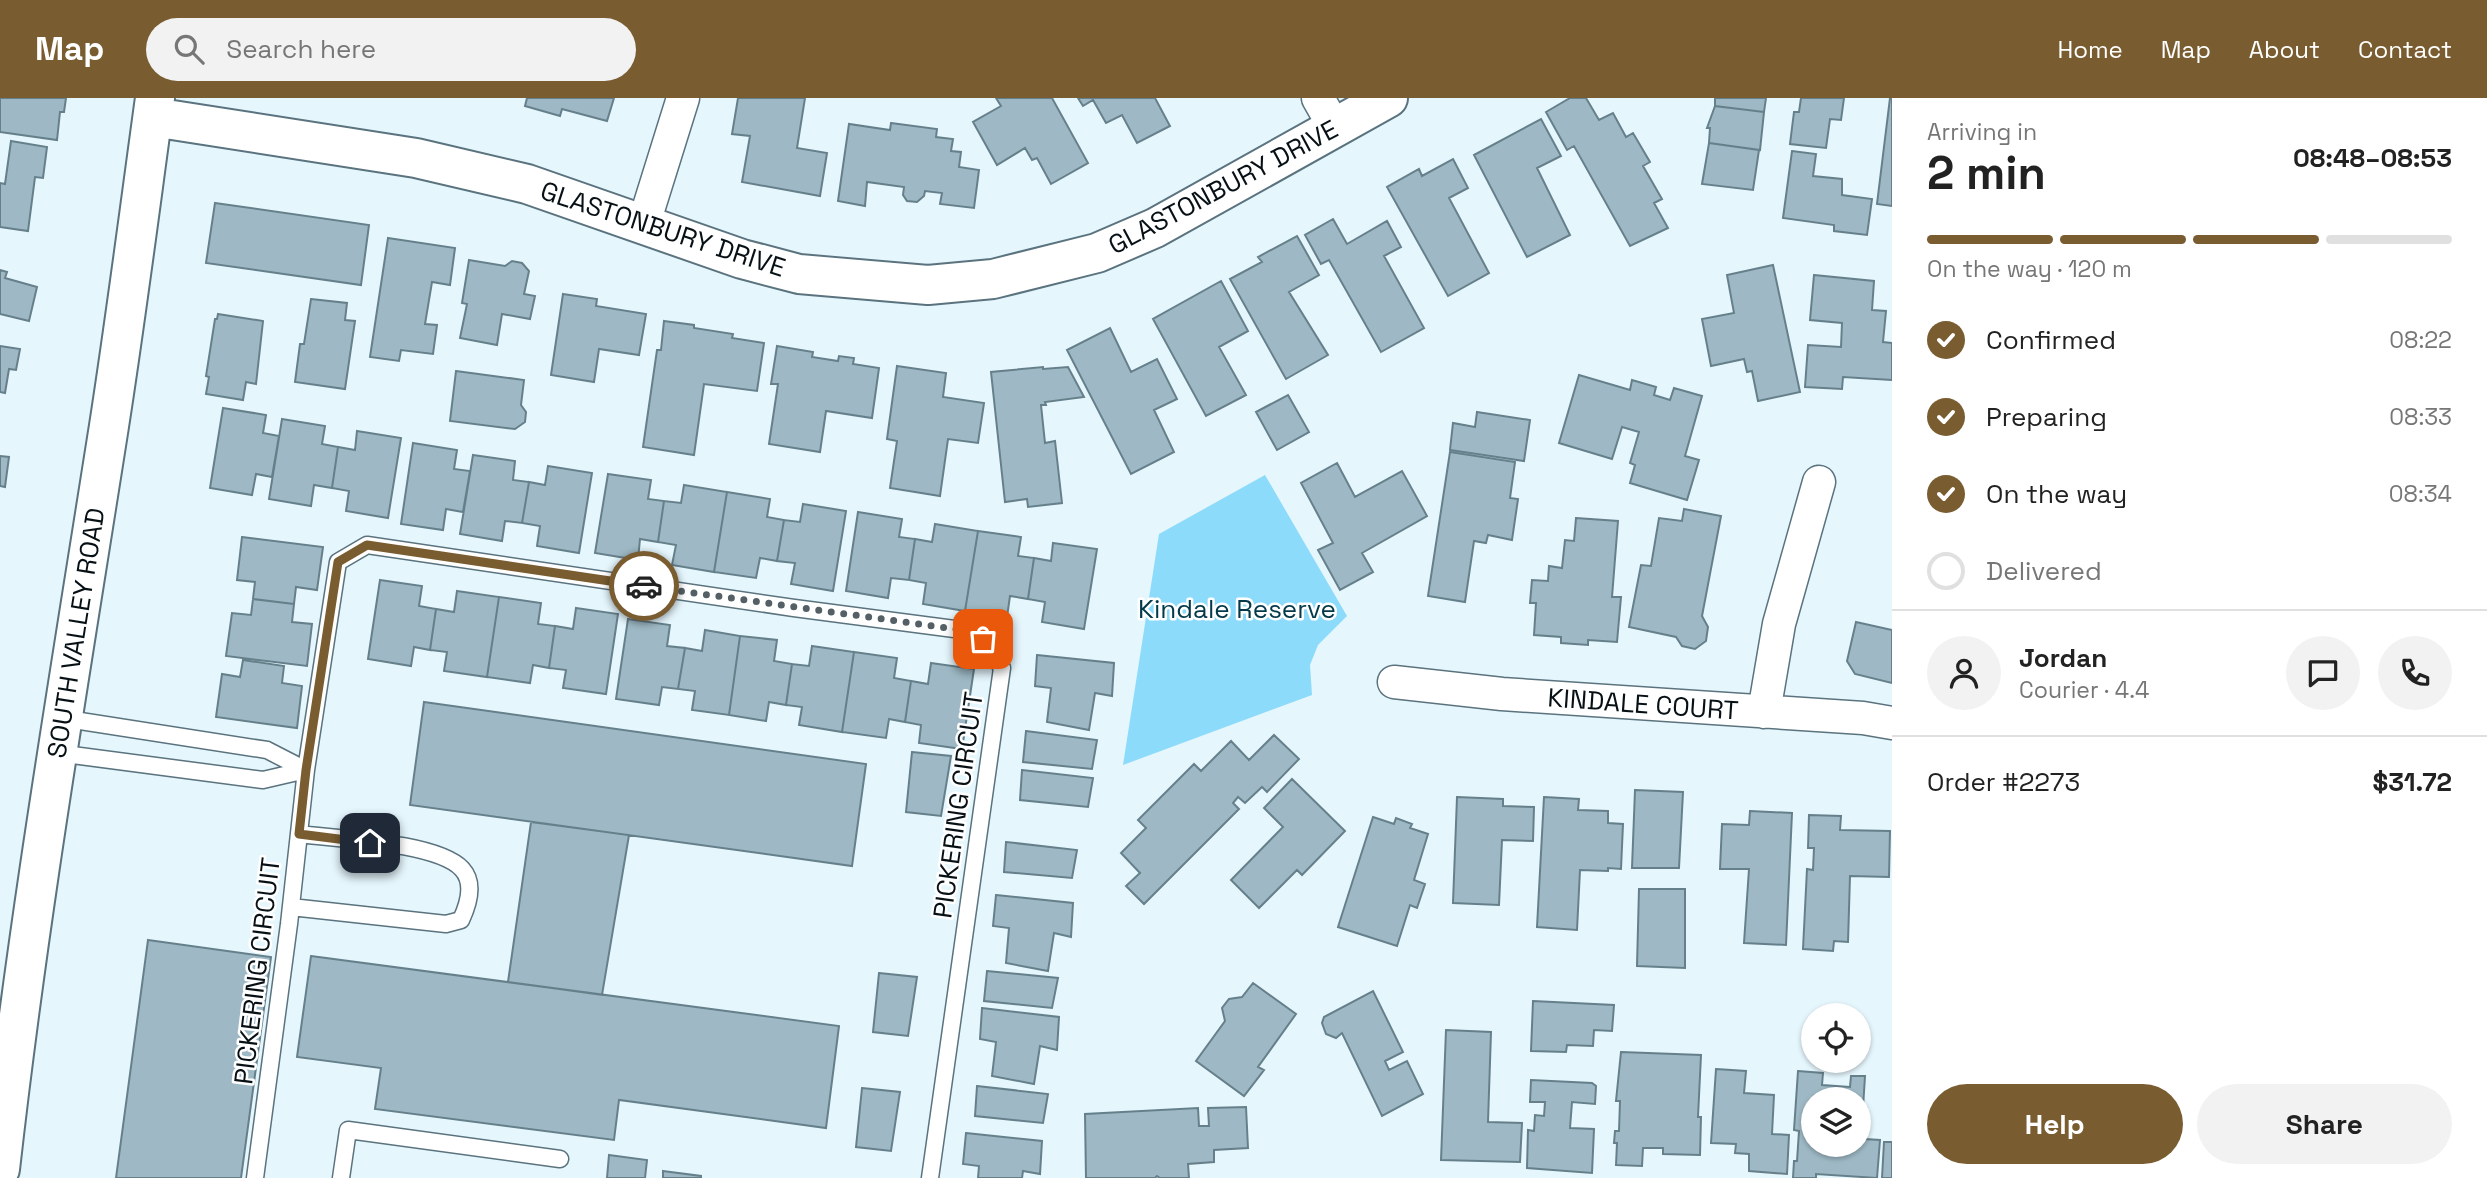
<!DOCTYPE html>
<meta charset="utf-8">
<style>
body{margin:0;font-family:"Space Grotesk",sans-serif;background:#f2f2f2;color:#222;height:100vh;display:flex;flex-direction:column;font-size:26px;white-space:nowrap}
*{box-sizing:border-box;margin:0}
p{font-size:23px;color:#767676}
.icon{flex:none;width:38px;height:38px;fill:none;stroke:currentColor;stroke-width:2;stroke-linecap:round;stroke-linejoin:round}
.map{position:relative;flex:1;overflow:hidden}
.side{display:flex;flex-direction:column;background:#fff;width:595px}
.side>*{flex:none}
.controls{position:absolute;left:1801px;top:905px;display:grid;gap:14px}
.controls a{display:grid;place-items:center;width:70px;height:70px;border-radius:50%;background:#fff;box-shadow:0 2px 5px #0004;font-size:35px}
.pin{position:absolute;display:grid;place-items:center;width:60px;height:60px;color:#fff;margin:-30px;border-radius:14px;box-shadow:0 4px 10px #0006}
.courier{position:absolute;display:grid;place-items:center;width:70px;height:70px;margin:-35px;border:5px solid #795c30;border-radius:50%;background:#fff;color:#222;box-shadow:0 2px 9px #0007}
.head em{font-style:normal;font-weight:600}
.head div{display:flex;flex-direction:column-reverse}
.head{display:flex;align-items:center;justify-content:space-between;height:119px;padding:0 35px}
h1{font-size:46px;font-weight:600;line-height:52px}
.bar{display:grid;grid-template-columns:repeat(4,1fr);gap:10px 7px;align-content:center;height:84px;padding:0 35px}
.bar i{height:9px;border-radius:5px;background:#e0e0e0}
.bar .selected{background:#795c30}
.bar p{grid-column:span 4}
.line{display:flex;align-items:center;gap:18px;padding:0 35px;border-top:2px solid #e0e0e0}
.line div{flex:1}
.round{display:grid;place-items:center;flex:none;width:74px;height:74px;border-radius:37px;background:#f2f2f2}
ol{padding:0 35px;list-style:none}
li{display:flex;align-items:center;gap:21px;height:77px}
li p{margin-inline-start:auto}
li .icon{padding:7px;border-radius:50%;background:#795c30;color:#fff;stroke-width:4}
li:last-child{color:#767676}
li i{width:38px;height:38px;border:4px solid #e0e0e0;border-radius:50%}
.action{display:flex;gap:14px;margin-top:auto;padding:14px 35px}
.action a{flex:1;height:80px;border-radius:42px;background:#795c30;color:#fff;font-size:28px;font-weight:600;line-height:80px;text-align:center}
.action a+a{background:#f2f2f2;color:#222}
header{display:flex;align-items:center;gap:42px;box-sizing:border-box;height:98px;padding:0 35px;background:#795c30;color:#fff}
header strong{font-size:33px}
nav{display:flex;gap:38px;margin-inline-start:auto;font-size:24px}
.search{width:490px;height:63px;background:#f2f2f2;display:flex;align-items:center;gap:18px;box-sizing:border-box;padding:0 24px;border-radius:38px;color:#767676;font-size:26px}
main{display:flex;flex:1;min-height:0}
.map>svg:first-child{display:block}
.green{fill:#8ddbfb}
.building{fill:#9eb9c5;stroke:#66808b;stroke-width:2;fill-rule:evenodd}
.lines{fill:none;stroke-linecap:round;stroke-linejoin:round}
.lane-casing{stroke:#5a737e;stroke-width:19}
.street-casing{stroke:#5a737e;stroke-width:35}
.secondary-casing{stroke:#5a737e;stroke-width:42}
.lane{stroke:#fff;stroke-width:16}
.street{stroke:#fff;stroke-width:32}
.secondary{stroke:#fff;stroke-width:38}
.done{stroke:#556066;stroke-width:7;stroke-dasharray:0 12.6}
.route{stroke:#795c30;stroke-width:9}
.labels{text-anchor:middle;dominant-baseline:central;stroke-width:5;stroke-linejoin:round;paint-order:stroke}
.street-label{font-size:26px;fill:#071015;stroke:#fff}
.park-label{font-size:26px;fill:#033a4b;stroke:#fff}
</style>
<header>
<strong>Map</strong>
<div class="search"><svg class="icon" aria-label="search" viewBox="0 0 24 24"><circle cx="10" cy="10" r="6"/><path d="M15 15l6 6"/></svg>Search here</div>
<nav><a>Home</a><a>Map</a><a>About</a><a>Contact</a></nav>
</header>
<main>
<div class="map">
<svg width="1892" height="1080" viewBox="0 0 1892 1080">
<rect width="100%" height="100%" fill="#e5f6fd"/>
<path class="green" d="M1265,377L1347,518L1318,547L1310,567L1312,597L1123,667L1159,436Z"/>
<path class="building" d="M0,0H66L64,14H60L57,42L0,34Z
M527,0H614L607,23L562,11L560,18L525,8Z
M738,0H805L797,50L827,55L820,98L742,84L750,38L732,36Z
M996,0H1052L1088,65L1051,86L1037,60L1032,62L1025,50L997,67L973,24L1001,8Z
M1078,0H1155L1170,28L1137,45L1122,17L1106,25L1093,2L1083,8Z
M1570,0H1586L1599,22L1613,15L1626,39L1633,35L1650,64L1643,68L1662,101L1654,105L1668,130L1630,148L1574,48L1567,52L1546,14Z
M1715,0H1766L1764,14L1715,8Z
M1801,0H1844L1841,22L1830,21L1826,50L1790,46L1794,14H1799Z
M1890,0H1892V108L1877,106Z
M1715,8L1764,14L1760,52L1709,45L1710,30H1707Z
M1541,21L1561,58L1537,70L1570,137L1527,159L1474,57Z
M891,25L937,31L936,39L953,41L951,53L961,54L959,69L979,72L974,110L940,106L942,95L925,93L924,98L917,104L907,103L903,97L904,89L867,84L865,108L838,103L849,26L890,32Z
M11,43L47,49L43,80L35,79L28,133L0,129V85L5,86Z
M1709,45L1759,52L1753,92L1702,86Z
M1792,53L1816,56L1813,78L1842,81V97L1872,101L1867,137L1834,133V127L1783,120Z
M1453,61L1468,90L1449,100L1489,175L1448,198L1387,89L1419,71L1422,78Z
M215,105L369,127L361,187L206,165Z
M1333,121L1347,146L1387,123L1401,149L1384,158L1424,230L1381,254L1329,162L1321,166L1305,137Z
M1297,138L1319,177L1289,194L1328,257L1286,281L1230,181L1262,164L1258,159Z
M388,140L455,150L450,187L432,184L425,226L437,227L433,256L401,252L399,263L370,259Z
M469,162L505,168L512,163L522,165L529,173L524,196L535,198L530,221L502,216L497,247L460,240L467,206L462,205Z
M1773,167L1800,294L1758,303L1752,273L1747,274L1744,261L1711,268L1702,221L1734,215L1727,177Z
M0,172L7,174L5,180L37,189L29,223L0,216Z
M1814,177L1874,183L1872,212L1886,213L1883,244L1892,245V282L1843,279L1842,291L1805,289L1808,247L1841,249L1842,225L1810,222Z
M1221,183L1248,233L1219,249L1246,297L1206,318L1153,221Z
M563,196L597,201L596,208L646,216L639,257L599,251L594,284L551,277Z
M311,201L347,205L345,222L355,223L345,291L295,284L300,246H304Z
M218,216L263,223L256,286L246,284L243,302L206,296L209,279L206,278L215,221H217Z
M664,223L694,227V230L733,236L732,240L764,245L757,293L704,286L694,357L643,349L657,252H661Z
M1110,230L1131,274L1157,261L1177,301L1154,312L1174,354L1131,376L1067,252Z
M0,248L20,251L16,272L9,271L5,295L0,294Z
M777,248L813,254L812,259L838,263L839,258L854,260L853,266L879,270L872,320L826,313L820,354L769,346L778,286H771Z
M897,268L946,275L943,299L984,305L978,345L948,341L940,398L890,390L897,343L887,341Z
M1043,269V271L1068,269L1084,299L1045,304L1046,307H1041L1045,345L1055,343L1062,405L1028,409L1027,401L1005,404L991,274Z
M456,273L524,282L521,307L526,314L525,324L515,331L450,323Z
M1579,277L1630,292L1632,282L1656,289L1654,297L1670,302L1674,290L1702,298L1685,358L1699,362L1687,402L1630,385L1635,367L1630,365L1639,334L1622,329L1612,361L1559,345Z
M1288,297L1309,334L1277,352L1256,314Z
M223,310L266,317L263,335L279,338L272,379L256,376L252,397L210,390Z
M1477,314L1530,322L1524,363L1450,352L1453,325L1475,329Z
M282,321L325,328L322,346L338,349L332,390L314,387L311,408L269,401Z
M357,333L401,340L388,420L346,413L349,393L332,390L338,349L355,352Z
M413,345L457,352L454,371L470,373L463,414L446,411L443,432L401,426Z
M1450,354L1515,364L1510,400L1518,401L1512,442L1488,437L1486,445L1474,443L1465,504L1428,498Z
M473,357L515,363L513,382L529,384L522,425L505,423L502,443L460,436Z
M0,358L9,359L5,389L0,388Z
M1337,365L1355,399L1402,373L1427,418L1362,455L1373,474L1340,492L1318,452L1333,445L1301,385Z
M548,368L592,375L579,455L537,448L540,428L522,425L529,384L545,387Z
M608,376L651,382L648,401L664,403L658,444L640,441L638,462L595,455Z
M684,387L727,394L714,474L672,467L676,447L658,444L664,403L681,405Z
M727,394L770,401L767,419L784,422L777,463L760,460L756,480L714,474Z
M803,406L846,413L833,493L791,486L795,465L777,463L784,422L800,424Z
M1684,411L1721,418L1702,518L1708,529L1706,543L1695,551L1682,548L1676,539L1629,529L1641,467L1651,468L1659,420L1682,423Z
M858,414L902,421L899,439L915,441L909,482L891,480L888,500L846,493Z
M1576,420L1618,423L1612,499H1621L1617,544L1588,542V547L1561,545V539L1534,537L1536,505H1530L1532,482L1548,483L1549,468L1562,470L1565,442L1574,443Z
M935,426L978,433L965,513L923,506L926,485L909,482L915,441L932,444Z
M978,433L1021,439L1018,458L1034,460L1028,501L1010,498L1007,519L965,513Z
M242,439L323,449L317,492L296,489L294,506L253,501L255,484L237,482Z
M1053,445L1097,451L1084,531L1042,524L1045,504L1028,501L1034,460L1051,463Z
M380,482L422,488L419,508L436,511L430,552L414,549L411,568L368,561Z
M457,493L499,499L487,579L444,573L447,554L430,552L436,511L454,514Z
M499,499L541,505L538,526L555,528L549,570L533,567L530,585L487,579Z
M253,501L294,506L292,524L312,526L307,568L226,558L232,515L251,517Z
M576,510L618,516L606,596L563,590L566,572L549,570L555,528L573,531Z
M628,521L670,527L667,548L685,550L678,591L662,589L659,607L616,601Z
M1856,524L1892,532V585L1855,576L1847,563Z
M705,532L740,538L729,617L692,612L695,593L678,591L685,550L702,553Z
M740,538L777,542L774,563L792,566L786,607L769,604L766,623L729,617Z
M812,548L854,554L842,634L799,627L802,609L786,607L792,566L809,568Z
M854,554L897,560L894,580L911,583L905,624L889,621L886,640L842,634Z
M1037,557L1114,565L1112,598L1095,595L1089,632L1047,624L1051,590L1035,588Z
M243,562L284,568L282,585L302,588L297,630L216,619L222,576L240,579Z
M931,565L974,571L962,651L919,645L921,627L905,624L911,583L928,586Z
M424,604L866,666L852,768L410,707Z
M1026,633L1097,642L1092,671L1023,664Z
M1274,637L1299,661L1267,694L1262,689L1245,705L1238,699L1233,705L1239,711L1144,806L1126,788L1140,775L1121,755L1146,730L1138,722L1194,666L1201,673L1231,643L1249,662Z
M912,654L951,658L941,718L906,714Z
M1022,672L1093,680L1088,709L1020,702Z
M1292,681L1345,733L1302,777L1297,772L1259,810L1231,782L1283,729L1264,710Z
M1635,692L1683,694L1679,770H1632Z
M1457,699L1503,701V708L1534,709L1533,743L1502,742L1499,807L1453,805Z
M1544,699L1579,701L1578,712L1608,713V725L1623,726L1621,771L1608,770V773L1580,772L1577,832L1537,829Z
M1750,713L1792,715L1786,847L1744,845L1749,771H1720L1722,726L1749,727Z
M1809,717L1841,718L1840,732L1890,733L1889,779L1850,778L1848,844L1834,843L1833,853L1803,851L1807,771L1813,772L1814,750H1808Z
M1373,719L1394,726L1396,720L1412,726L1410,730L1428,736L1414,782L1425,786L1417,810L1410,807L1397,848L1338,829Z
M531,724L629,737L602,897L508,884Z
M1006,744L1077,752L1072,780L1004,774Z
M1639,791H1685V870L1637,868Z
M996,797L1073,805L1071,839L1054,835L1048,873L1006,865L1009,830L993,828Z
M148,842L271,859L241,1080H116Z
M311,858L839,928L826,1030L619,1002L614,1042L375,1011L381,970L297,959Z
M987,873L1058,880L1052,910L984,903Z
M879,875L917,879L908,938L873,934Z
M1253,885L1296,916L1258,969L1264,972L1244,998L1196,963L1225,923L1222,910L1229,901L1242,899Z
M1373,893L1403,954L1385,963L1389,972L1407,963L1423,996L1382,1018L1342,935L1336,940L1326,936L1322,925L1324,919Z
M1533,903L1614,907L1612,933L1594,932L1593,948L1567,947L1566,954L1531,953Z
M982,910L1059,919L1057,952L1040,948L1034,986L992,978L996,944L980,941Z
M1446,932L1491,934L1488,1024L1522,1025L1520,1064L1441,1062Z
M1621,954L1701,957L1698,1019H1701L1700,1057L1663,1056V1050H1643L1642,1068L1616,1067L1617,1045H1614L1615,1033H1619L1620,1003H1616Z
M1716,971L1746,973L1744,995L1774,997L1772,1036L1789,1037L1787,1076L1749,1073V1056L1735,1055L1736,1046L1711,1045Z
M1798,973L1823,975L1822,987L1850,989L1851,978H1865L1863,1010H1867L1865,1041L1880,1042L1877,1080L1816,1076V1080H1793L1794,1063H1797L1799,1033L1794,1032ZM1813,1001H1858V1046H1813Z
M1531,982L1592,985L1596,988L1595,1006L1572,1004L1570,1030L1594,1031L1592,1075L1527,1070L1528,1032L1534,1033L1535,1017L1544,1018L1545,1004H1530Z
M977,988L1048,996L1043,1025L975,1018Z
M862,990L900,994L891,1053L856,1049Z
M1246,1009L1248,1050L1214,1052V1064L1188,1066L1189,1080H1160L1157,1078L1155,1080H1086L1085,1016L1198,1010L1199,1028H1209L1208,1010Z
M966,1035L1042,1043L1040,1076L1023,1073L1022,1080H978L979,1068L963,1066Z
M1884,1044H1892V1080H1882Z
M609,1057L647,1062L645,1080H607Z
M663,1073L701,1078V1080H663Z"/>
<g class="lines">
<defs>
<path id="lane" d="M61,620L267,652L306,672
M57,655L263,682L306,672
M291,809L446,826L461,822C468,807 475,785 462,771C437,744 337,741 299,736
M255,1080L289,826L306,672L338,464L367,447L794,510L962,532L983,541L1002,570L930,1080
M341,1080L348,1032L560,1061"/>
<path id="street" d="M1318,0L1335,30
M644,125L683,0
M1394,584L1502,596L1863,620L1892,625
M1764,614L1779,526L1819,384"/>
<path id="secondary" d="M153,19L416,60L527,86L742,161L799,176L928,187L993,181L1097,155L1155,130L1388,0
M0,1071C28,822 70,576 109,328C126,219 140,109 155,0"/>
</defs>
<use href="#lane" class="lane-casing"/>
<use href="#street" class="street-casing"/>
<use href="#secondary" class="secondary-casing"/>
<use href="#lane" class="lane"/>
<use href="#street" class="street"/>
<use href="#secondary" class="secondary"/>
</g>
<g class="lines">
<path class="done" d="M644,488L962,532L983,541"/>
<path class="route" d="M370,745L299,736L306,672L338,464L367,447L644,488"/>
</g>
<g class="labels">
<g class="street-label">
<text transform="translate(1223 89) rotate(-28)">GLASTONBURY DRIVE</text>
<text transform="translate(663 131) rotate(18)">GLASTONBURY DRIVE</text>
<text transform="translate(76 535) rotate(-81)">SOUTH VALLEY ROAD</text>
<text transform="translate(1643 606) rotate(4)">KINDALE COURT</text>
<text transform="translate(958 707) rotate(-82)">PICKERING CIRCUIT</text>
<text transform="translate(257 873) rotate(-83)">PICKERING CIRCUIT</text>
</g>
<g class="park-label">
<text x="1237" y="511">Kindale Reserve</text>
</g>
</g>
</svg>
<div class="controls">
<a><svg class="icon" aria-label="locate" viewBox="0 0 24 24"><circle cx="12" cy="12" r="6"/><path d="M12 2v4M12 18v4M2 12h4M18 12h4"/></svg></a>
<a><svg class="icon" aria-label="layers" viewBox="0 0 24 24"><path d="M12 4l9 5-9 5-9-5zM3 14l9 5 9-5"/></svg></a>
</div>
<div class="pin" style="left:983px;top:541px;background:#ea580c"><svg class="icon" aria-label="bag" viewBox="0 0 24 24"><path d="M5 8h14l-1 12H6zM9 8a3 3 0 0 1 6 0"/></svg></div>
<div class="pin" style="left:370px;top:745px;background:#1f2937"><svg class="icon" aria-label="home" viewBox="0 0 24 24"><path d="M3 11l9-7 9 7M6 9v11h12V9"/></svg></div>
<div class="courier" style="left:644px;top:488px"><svg class="icon" aria-label="car" viewBox="0 0 24 24"><path d="M5 17H2v-5l4-1 3-4h7l3 4 3 1v5h-3M9 17h6M6 11h13"/><circle cx="7" cy="17" r="2"/><circle cx="17" cy="17" r="2"/></svg></div>
</div>
<section class="side">
<div class="head"><div><h1>2 min</h1><p>Arriving in</p></div><em>08:48–08:53</em></div>
<div class="bar"><i class="selected"></i><i class="selected"></i><i class="selected"></i><i></i><p>On the way · 120 m</p></div>
<ol>
<li><svg class="icon" aria-label="check" viewBox="0 0 24 24"><path d="M5 12l5 5 9-10"/></svg>Confirmed<p>08:22</p></li>
<li><svg class="icon" aria-label="check" viewBox="0 0 24 24"><path d="M5 12l5 5 9-10"/></svg>Preparing<p>08:33</p></li>
<li><svg class="icon" aria-label="check" viewBox="0 0 24 24"><path d="M5 12l5 5 9-10"/></svg>On the way<p>08:34</p></li>
<li><i></i>Delivered</li>
</ol>
<div class="line" style="height:126px"><a class="round"><svg class="icon" aria-label="person" viewBox="0 0 24 24"><circle cx="12" cy="8" r="4"/><path d="M4 21q1-7 8-7t8 7"/></svg></a><div><b>Jordan</b><p>Courier · 4.4</p></div><a class="round"><svg class="icon" aria-label="chat" viewBox="0 0 24 24"><path d="M4 5h16v11H9l-5 4z"/></svg></a><a class="round"><svg class="icon" aria-label="phone" viewBox="0 0 24 24"><path d="M5 4h4l2 5-3 2q2 4 5 5l2-3 5 2v4C11 20 4 13 5 4z"/></svg></a></div>
<div class="line" style="height:91px"><div>Order #2273</div><b>$31.72</b></div>
<div class="action"><a>Help</a><a>Share</a></div>
</section>
</main>
